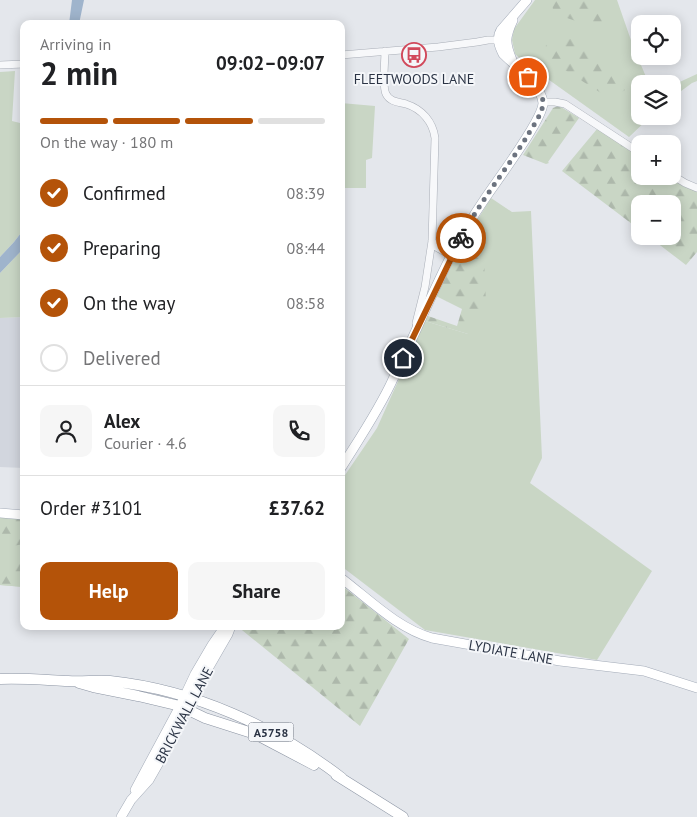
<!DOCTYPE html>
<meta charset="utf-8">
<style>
body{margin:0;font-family:"PT Sans",sans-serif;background:#f6f6f6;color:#202124;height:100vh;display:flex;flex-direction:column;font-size:19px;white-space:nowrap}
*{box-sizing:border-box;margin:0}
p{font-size:16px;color:#757577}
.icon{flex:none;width:28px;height:28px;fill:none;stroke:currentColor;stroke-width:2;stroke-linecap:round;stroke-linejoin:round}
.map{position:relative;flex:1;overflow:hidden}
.drawer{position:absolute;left:20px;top:20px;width:325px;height:610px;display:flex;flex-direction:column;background:#fff;border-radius:10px;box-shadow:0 2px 12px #0003}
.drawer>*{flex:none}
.controls{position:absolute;left:631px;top:15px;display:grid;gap:10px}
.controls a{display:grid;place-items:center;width:50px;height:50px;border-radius:10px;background:#fff;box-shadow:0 2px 12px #0003;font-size:25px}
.pin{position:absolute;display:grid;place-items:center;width:42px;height:42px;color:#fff;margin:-21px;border:2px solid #fff;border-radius:50%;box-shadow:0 1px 5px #0007}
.courier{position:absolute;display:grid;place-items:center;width:50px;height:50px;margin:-25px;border:4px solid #b45309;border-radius:50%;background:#fff;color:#222;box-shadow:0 1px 6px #0007}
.summary em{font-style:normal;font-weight:700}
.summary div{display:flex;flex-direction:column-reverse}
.summary{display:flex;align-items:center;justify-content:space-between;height:85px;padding:0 20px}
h1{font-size:32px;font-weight:700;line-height:38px}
.bar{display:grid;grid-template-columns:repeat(4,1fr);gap:8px 5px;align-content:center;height:60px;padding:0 20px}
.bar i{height:6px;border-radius:4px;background:#e0e0e0}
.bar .on{background:#b45309}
.bar p{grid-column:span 4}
.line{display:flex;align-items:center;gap:12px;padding:0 20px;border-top:1px solid #e0e0e0}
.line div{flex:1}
.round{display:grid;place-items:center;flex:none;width:52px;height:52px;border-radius:10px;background:#f6f6f6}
ol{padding:0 20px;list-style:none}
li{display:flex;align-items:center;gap:15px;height:55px}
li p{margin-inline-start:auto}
li .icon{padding:5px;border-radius:50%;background:#b45309;color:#fff;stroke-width:4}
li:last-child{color:#757577}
li i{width:28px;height:28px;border:2px solid #e0e0e0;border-radius:50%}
.action{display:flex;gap:10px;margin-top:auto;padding:10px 20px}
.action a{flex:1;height:58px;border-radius:10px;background:#b45309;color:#fff;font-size:20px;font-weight:700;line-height:58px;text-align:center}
.action a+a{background:#f6f6f6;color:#202124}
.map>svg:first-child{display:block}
.built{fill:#d2d6de}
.green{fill:#c9d6c5}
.forest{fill:url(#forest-firs)}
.water{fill:#9fb4cc}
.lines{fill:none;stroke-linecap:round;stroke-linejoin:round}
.minor-casing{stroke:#a9aeb7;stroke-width:8}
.major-casing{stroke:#a3abb8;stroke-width:10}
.highway-casing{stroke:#8b94a3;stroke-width:11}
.minor{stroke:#f7f8fa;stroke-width:7}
.major{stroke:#fff;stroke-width:9}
.highway{stroke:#fff;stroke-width:10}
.done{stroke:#6c737f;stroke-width:5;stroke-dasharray:0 9}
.route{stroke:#b45309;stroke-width:6}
.labels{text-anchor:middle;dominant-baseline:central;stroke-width:4;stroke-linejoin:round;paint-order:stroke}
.shield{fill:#f4f6f9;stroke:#676e7b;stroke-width:1}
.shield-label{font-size:12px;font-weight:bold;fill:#2b3445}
.poi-label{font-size:14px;fill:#2b3445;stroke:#f4f6f9}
.street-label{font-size:14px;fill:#2b3445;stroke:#f4f6f9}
</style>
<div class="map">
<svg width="697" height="817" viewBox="0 0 697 817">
<defs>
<pattern id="forest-firs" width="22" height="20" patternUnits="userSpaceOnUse" patternTransform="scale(1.25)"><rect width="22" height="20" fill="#c9d6c5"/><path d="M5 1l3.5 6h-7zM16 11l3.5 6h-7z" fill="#adb8ab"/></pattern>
</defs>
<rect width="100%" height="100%" fill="#e4e7ec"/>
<path class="built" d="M24,317V468L0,467V318Z"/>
<path class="green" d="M535,0H617L633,46L649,84H640V116H651L629,137L524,62L515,54L512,40L514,29Z
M15,71L12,121L24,124V229L14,242L0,257V72Z
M697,74V81L692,83L673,97V85Z
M341,103L375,106L372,158L366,160V188H341Z
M491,198L512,212L531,211L542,458L530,483L652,571L597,660L425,630L341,566V481L377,428L425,321L468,334L463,243Z
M24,248V317L0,318V273Z
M0,516L24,519V587L0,585Z"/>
<path class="forest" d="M550,0H601L607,18L606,25L599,29L567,18L553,9Z
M557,37H568L587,47L623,78L625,90L614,97L601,93L549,60L545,52L546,45Z
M558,106L561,107L579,118L548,162L549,163L546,164L523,155L553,108Z
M597,129L640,156V176H672L697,190V252L686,265L648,236H672V204H640V230L562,171Z
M463,243L484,258L486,304L468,334L425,321L428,316L457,326L462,309L436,296Z
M0,516L24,519V544L7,547H0Z
M24,561V587L0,585V563Z
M341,585L409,639L360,726L237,626H341Z"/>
<path class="water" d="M72,0H84L79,24H69Z
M24,229V248L0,273V257L14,242Z"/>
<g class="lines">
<defs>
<path id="minor" d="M385,51C385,61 382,87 386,94C390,102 398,102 406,104C422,109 433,122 435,138L432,241L425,287L416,323
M341,55L438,47L477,42L488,40H502
M0,65L24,64
M543,102H555L565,104L640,153
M672,175L685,183L697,188
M432,241L436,247L452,256"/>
<path id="major" d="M512,60C505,43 505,37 513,20
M341,468C359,439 379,410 393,379C423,319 446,255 484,200C495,183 543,120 543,103C542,85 515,66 503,54C499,46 496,38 501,30L527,0
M0,513L24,515
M341,578C370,600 397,628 432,638L560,661L644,671L697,688
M135,790L180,706L195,674L212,645L225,626
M121,817L131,800L149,780L161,759L202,679L228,634L231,626"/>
<path id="highway" d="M0,679C23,678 46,680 68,681C82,682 96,680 110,681C195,690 276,727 342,778
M79,683L93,687L138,696L180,706L205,718L255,734L314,765
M336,775L403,817"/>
</defs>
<use href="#minor" class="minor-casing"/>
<use href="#major" class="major-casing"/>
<use href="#highway" class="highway-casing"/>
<use href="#minor" class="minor"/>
<use href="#major" class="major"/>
<use href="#highway" class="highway"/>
</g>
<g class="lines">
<path class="done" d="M461,238C479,203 505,171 526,138C531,129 543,113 543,103C543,93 535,85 528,77"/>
<path class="route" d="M403,358L461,238"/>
</g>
<defs>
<symbol id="bus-ring" viewBox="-11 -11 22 22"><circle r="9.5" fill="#f4f6f9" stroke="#d1495b" stroke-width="1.5"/><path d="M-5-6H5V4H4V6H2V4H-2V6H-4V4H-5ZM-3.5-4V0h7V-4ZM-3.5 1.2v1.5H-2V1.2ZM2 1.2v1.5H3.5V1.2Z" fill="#d1495b"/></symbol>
</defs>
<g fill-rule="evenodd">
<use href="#bus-ring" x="400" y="41" width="28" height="28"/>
</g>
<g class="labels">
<rect class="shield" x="248.5" y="722.5" width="45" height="19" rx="4"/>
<g class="shield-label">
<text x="271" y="732">A5758</text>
</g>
<g class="poi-label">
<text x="414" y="79">FLEETWOODS LANE</text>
</g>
<g class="street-label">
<text transform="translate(511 652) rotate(10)">LYDIATE LANE</text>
<text transform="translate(184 715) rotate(-62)">BRICKWALL LANE</text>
</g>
</g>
</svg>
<div class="controls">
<a><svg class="icon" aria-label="locate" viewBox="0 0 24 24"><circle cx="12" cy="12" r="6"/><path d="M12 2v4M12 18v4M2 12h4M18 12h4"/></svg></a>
<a><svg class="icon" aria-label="layers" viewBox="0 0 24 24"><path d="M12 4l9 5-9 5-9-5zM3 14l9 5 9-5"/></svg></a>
<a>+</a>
<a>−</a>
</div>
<div class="pin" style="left:528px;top:77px;background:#ea580c"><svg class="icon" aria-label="bag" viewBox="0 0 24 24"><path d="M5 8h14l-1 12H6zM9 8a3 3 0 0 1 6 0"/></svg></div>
<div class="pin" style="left:403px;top:358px;background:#1f2937"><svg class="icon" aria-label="home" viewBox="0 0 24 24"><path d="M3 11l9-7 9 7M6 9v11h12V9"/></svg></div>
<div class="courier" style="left:461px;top:238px"><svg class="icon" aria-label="bike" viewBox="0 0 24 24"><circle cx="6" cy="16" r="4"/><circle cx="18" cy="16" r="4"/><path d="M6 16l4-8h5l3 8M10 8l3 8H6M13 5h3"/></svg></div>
<section class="drawer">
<div class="summary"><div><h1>2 min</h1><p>Arriving in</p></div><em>09:02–09:07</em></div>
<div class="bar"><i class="on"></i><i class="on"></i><i class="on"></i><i></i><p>On the way · 180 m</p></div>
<ol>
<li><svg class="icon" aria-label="check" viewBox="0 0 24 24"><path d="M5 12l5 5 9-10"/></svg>Confirmed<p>08:39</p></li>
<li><svg class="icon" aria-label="check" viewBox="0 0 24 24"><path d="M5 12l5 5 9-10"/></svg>Preparing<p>08:44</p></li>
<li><svg class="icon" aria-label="check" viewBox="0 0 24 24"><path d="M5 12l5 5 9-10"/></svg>On the way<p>08:58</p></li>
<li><i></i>Delivered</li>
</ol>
<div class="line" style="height:90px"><a class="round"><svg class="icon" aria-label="person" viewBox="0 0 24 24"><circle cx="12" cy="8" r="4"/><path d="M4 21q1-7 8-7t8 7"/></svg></a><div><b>Alex</b><p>Courier · 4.6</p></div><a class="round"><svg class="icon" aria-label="phone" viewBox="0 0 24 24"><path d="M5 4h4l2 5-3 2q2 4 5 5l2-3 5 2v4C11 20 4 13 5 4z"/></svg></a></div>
<div class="line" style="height:65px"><div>Order #3101</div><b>£37.62</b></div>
<div class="action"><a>Help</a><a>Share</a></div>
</section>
</div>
